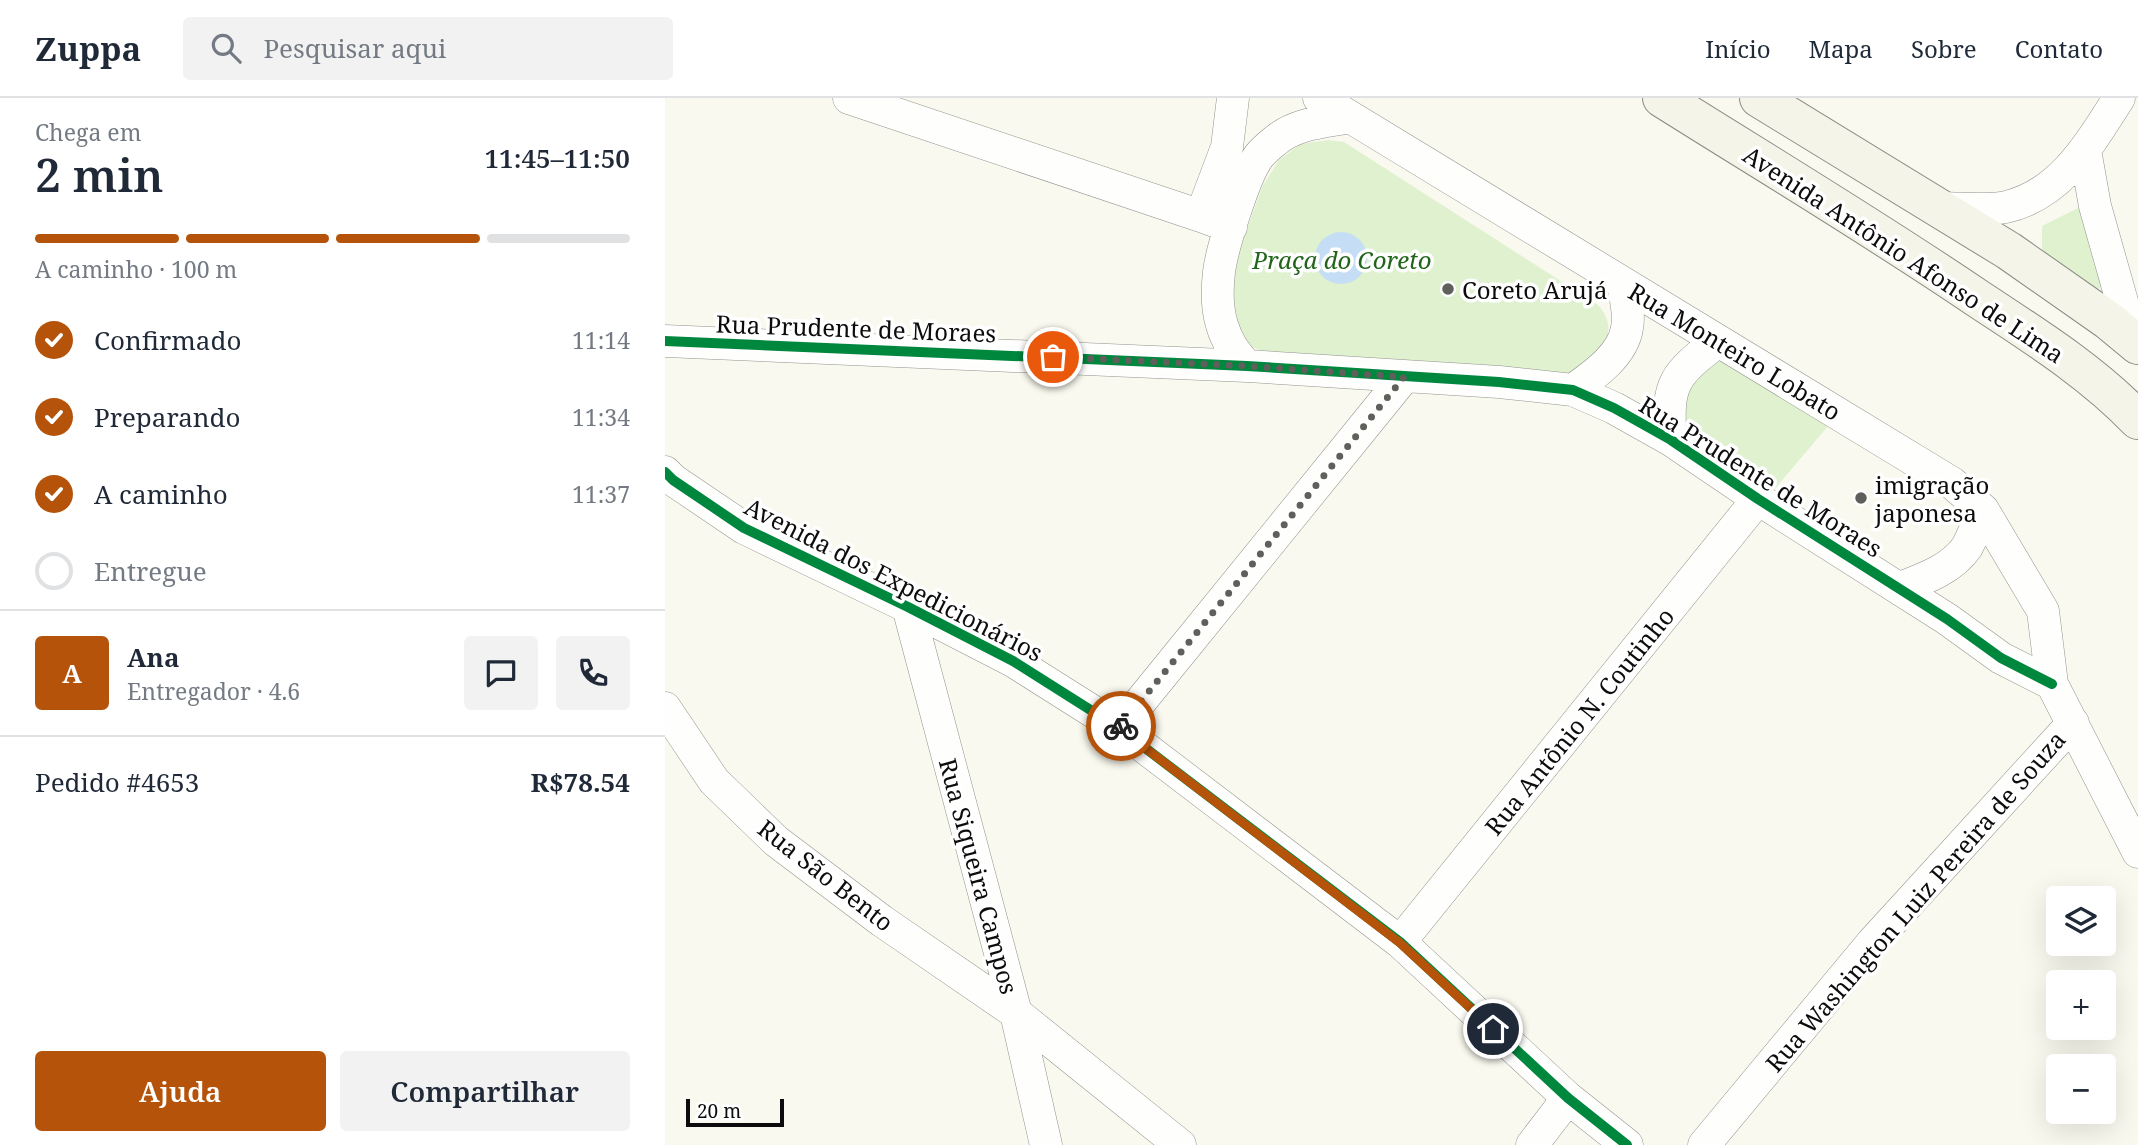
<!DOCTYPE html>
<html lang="pt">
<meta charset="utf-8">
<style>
body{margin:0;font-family:"Noto Serif",serif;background:#f2f2f3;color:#1f2937;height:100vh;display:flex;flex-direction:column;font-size:26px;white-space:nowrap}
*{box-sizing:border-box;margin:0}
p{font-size:23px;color:#747a83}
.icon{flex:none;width:38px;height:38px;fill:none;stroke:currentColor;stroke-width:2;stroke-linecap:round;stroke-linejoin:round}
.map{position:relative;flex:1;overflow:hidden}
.details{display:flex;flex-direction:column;background:#fff;width:665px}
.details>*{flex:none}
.tools{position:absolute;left:1381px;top:788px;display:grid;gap:14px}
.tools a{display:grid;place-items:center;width:70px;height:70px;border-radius:7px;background:#fff;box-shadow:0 7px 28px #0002;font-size:35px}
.scale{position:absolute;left:21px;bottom:18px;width:98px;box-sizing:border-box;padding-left:7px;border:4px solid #0c0c0c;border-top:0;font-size:19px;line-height:24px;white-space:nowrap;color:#0c0c0c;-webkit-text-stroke:5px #fff;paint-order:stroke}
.pin{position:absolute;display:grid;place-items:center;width:60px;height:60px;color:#fff;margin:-30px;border:4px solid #fff;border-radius:50%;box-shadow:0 2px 7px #0007}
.courier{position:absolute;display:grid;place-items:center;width:70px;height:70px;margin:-35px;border:5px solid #b45309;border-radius:50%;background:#fff;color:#222;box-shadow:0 2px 9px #0007}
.overview em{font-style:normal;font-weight:600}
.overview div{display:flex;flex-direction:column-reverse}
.overview{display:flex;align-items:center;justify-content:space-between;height:119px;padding:0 35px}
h1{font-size:46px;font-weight:600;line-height:52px}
.bar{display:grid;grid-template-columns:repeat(4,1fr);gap:10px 7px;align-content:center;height:84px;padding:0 35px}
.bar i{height:9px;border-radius:5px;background:#e0e1e3}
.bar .active{background:#b45309}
.bar p{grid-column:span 4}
.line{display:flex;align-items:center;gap:18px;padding:0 35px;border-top:2px solid #e0e1e3}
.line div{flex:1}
.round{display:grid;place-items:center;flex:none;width:74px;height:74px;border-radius:7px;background:#f2f2f3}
ol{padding:0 35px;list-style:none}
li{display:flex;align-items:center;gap:21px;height:77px}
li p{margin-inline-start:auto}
li .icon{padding:7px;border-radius:50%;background:#b45309;color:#fff;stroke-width:4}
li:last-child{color:#747a83}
li i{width:38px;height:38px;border:4px solid #e0e1e3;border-radius:50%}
.primary-button{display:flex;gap:14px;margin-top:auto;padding:14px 35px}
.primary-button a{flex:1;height:80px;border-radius:7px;background:#b45309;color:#fff;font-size:28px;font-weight:600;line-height:80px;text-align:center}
.primary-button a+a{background:#f2f2f3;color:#1f2937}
header{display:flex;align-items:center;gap:42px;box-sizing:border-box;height:98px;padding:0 35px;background:#fff;border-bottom:2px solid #e0e1e3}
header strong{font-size:33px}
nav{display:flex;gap:38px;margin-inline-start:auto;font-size:24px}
.search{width:490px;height:63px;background:#f2f2f3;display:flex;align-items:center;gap:18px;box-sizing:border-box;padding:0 24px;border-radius:7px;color:#747a83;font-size:26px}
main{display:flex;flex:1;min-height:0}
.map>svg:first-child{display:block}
.green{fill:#dff1cf}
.water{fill:#c5def5}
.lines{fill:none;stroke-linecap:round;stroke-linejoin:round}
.minor-casing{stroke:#93938e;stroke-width:33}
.secondary-casing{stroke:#8a8985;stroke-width:40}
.minor{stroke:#fefefd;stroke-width:32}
.secondary{stroke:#f4f4e8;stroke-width:38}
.cycleway-casing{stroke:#fff;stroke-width:15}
.cycleway{stroke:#00873e;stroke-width:10}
.done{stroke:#5f5f5b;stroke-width:7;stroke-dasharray:0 12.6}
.route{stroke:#b45309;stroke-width:9}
.poi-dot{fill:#5f5f5b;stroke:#fff;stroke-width:2.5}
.labels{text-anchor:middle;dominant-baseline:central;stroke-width:7;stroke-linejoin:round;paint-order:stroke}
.street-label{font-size:24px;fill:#0c0c0c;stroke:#fff}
.park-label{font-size:24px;font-style:italic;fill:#22641b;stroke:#fff}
.poi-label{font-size:24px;fill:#0c0c0c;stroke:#fff;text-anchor:start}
</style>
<header>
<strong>Zuppa</strong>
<div class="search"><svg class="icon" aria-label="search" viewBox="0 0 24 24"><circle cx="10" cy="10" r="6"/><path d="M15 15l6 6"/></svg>Pesquisar aqui</div>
<nav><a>Início</a><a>Mapa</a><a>Sobre</a><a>Contato</a></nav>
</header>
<main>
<section class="details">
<div class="overview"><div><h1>2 min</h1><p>Chega em</p></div><em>11:45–11:50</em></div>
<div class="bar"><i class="active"></i><i class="active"></i><i class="active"></i><i></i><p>A caminho · 100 m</p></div>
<ol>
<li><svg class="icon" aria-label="check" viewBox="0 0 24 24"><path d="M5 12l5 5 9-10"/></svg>Confirmado<p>11:14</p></li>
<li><svg class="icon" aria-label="check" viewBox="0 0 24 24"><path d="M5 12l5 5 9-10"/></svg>Preparando<p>11:34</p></li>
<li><svg class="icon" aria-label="check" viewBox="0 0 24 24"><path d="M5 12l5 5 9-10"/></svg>A caminho<p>11:37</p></li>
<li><i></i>Entregue</li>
</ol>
<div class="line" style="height:126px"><b class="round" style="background:#b45309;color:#fff">A</b><div><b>Ana</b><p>Entregador · 4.6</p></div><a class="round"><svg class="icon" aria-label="chat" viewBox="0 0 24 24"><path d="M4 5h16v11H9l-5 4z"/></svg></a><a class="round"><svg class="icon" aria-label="phone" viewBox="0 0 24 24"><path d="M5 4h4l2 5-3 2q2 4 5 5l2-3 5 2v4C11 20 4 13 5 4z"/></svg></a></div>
<div class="line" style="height:91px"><div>Pedido #4653</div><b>R$78.54</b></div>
<div class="primary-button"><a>Ajuda</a><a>Compartilhar</a></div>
</section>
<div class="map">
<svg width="1473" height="1047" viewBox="0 0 1473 1047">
<rect width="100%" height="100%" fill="#faf9ef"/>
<path class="green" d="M663,42L679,44L933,207C947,223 944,232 940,252L909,276H895L601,254L583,248L573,233L563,202L567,173L597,89L614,62L636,46Z
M1417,108L1448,184L1426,194L1377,171V128Z
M1053,259L1164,327L1108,393L1018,333L1019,295Z"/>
<path class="water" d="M650 160a26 26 0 1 1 52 0a26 26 0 1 1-52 0Z"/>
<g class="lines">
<defs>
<path id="minor" d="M184,0L536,118L566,129
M654,0L1287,385L1318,412L1378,513L1387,586L1473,754
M1420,52L1430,108L1458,207L1473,234
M1271,110C1290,110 1323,113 1341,109C1397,96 1425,45 1454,0
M536,118L562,49L568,0
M0,243L582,268L834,284L908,292L949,310L1006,342L1093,401L1282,521L1336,560L1387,586
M582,268C570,255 562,244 557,227C552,211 552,191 554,174C557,150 580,76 594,58C598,53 605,47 610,43C631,25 659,24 685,19
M908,292C929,277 958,257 962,230C965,215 960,199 958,185
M1006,342C1001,285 1009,277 1053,243
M0,374L8,382L79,430L243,509L348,563L454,630L735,844L903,1000L962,1047
M1235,490C1259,481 1287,471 1302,449C1308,438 1313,424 1318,412
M243,509L351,915L381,1047
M0,610L49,683L111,743L217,823L351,915L515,1047
M454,630L739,279
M735,844L1093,401
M867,1047L903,1000
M1039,1047L1207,845L1408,625"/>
<path id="secondary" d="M997,0C1102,66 1209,130 1312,200C1368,237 1426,273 1473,322
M1094,0L1344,153L1444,223L1473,247"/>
</defs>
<use href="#minor" class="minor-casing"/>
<use href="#secondary" class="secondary-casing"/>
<use href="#minor" class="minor"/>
<use href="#secondary" class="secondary"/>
<defs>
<path id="cycleway" d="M0,243L582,268L834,284L908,292L949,310L1006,342L1093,401L1282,521L1336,560L1387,586
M0,374L8,382L79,430L243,509L348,563L454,630L735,844L903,1000L962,1047"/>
</defs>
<use href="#cycleway" class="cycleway-casing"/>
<use href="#cycleway" class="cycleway"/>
</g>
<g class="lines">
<path class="done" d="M388,259L582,268L739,279L456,628"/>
<path class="route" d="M456,628L454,630L735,845L828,931"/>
</g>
<g class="poi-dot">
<circle cx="783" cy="191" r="7"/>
<circle cx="1196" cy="400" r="7"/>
</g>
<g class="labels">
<g class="street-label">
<text transform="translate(1239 156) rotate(33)">Avenida Antônio Afonso de Lima</text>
<text transform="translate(191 230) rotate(2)">Rua Prudente de Moraes</text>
<text transform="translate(1070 253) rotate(31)">Rua Monteiro Lobato</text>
<text transform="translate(1096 378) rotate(32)">Rua Prudente de Moraes</text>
<text transform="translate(229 481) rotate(27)">Avenida dos Expedicionários</text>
<text transform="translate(914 623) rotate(-51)">Rua Antônio N. Coutinho</text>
<text transform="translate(161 777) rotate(38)">Rua São Bento</text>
<text transform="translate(314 778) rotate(75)">Rua Siqueira Campos</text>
<text transform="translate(1250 803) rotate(-49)">Rua Washington Luiz Pereira de Souza</text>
</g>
<g class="park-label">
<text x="677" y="161">Praça do Coreto</text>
</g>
<g class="poi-label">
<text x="797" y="191">Coreto Arujá</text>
<text x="1210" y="386">imigração<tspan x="1210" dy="28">japonesa</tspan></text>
</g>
</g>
</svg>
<div class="tools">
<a><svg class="icon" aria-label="layers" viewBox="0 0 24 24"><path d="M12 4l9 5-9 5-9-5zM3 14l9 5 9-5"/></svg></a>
<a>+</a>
<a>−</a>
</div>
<div class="scale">20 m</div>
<div class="pin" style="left:388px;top:259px;background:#ea580c"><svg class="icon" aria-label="bag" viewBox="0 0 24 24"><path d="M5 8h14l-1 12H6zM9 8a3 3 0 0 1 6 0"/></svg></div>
<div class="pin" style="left:828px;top:931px;background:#1f2937"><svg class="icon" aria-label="home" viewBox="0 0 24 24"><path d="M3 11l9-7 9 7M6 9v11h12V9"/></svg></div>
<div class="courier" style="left:456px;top:628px"><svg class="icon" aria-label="bike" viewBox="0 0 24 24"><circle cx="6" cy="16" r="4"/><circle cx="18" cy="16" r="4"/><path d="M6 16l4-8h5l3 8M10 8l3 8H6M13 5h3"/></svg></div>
</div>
</main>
